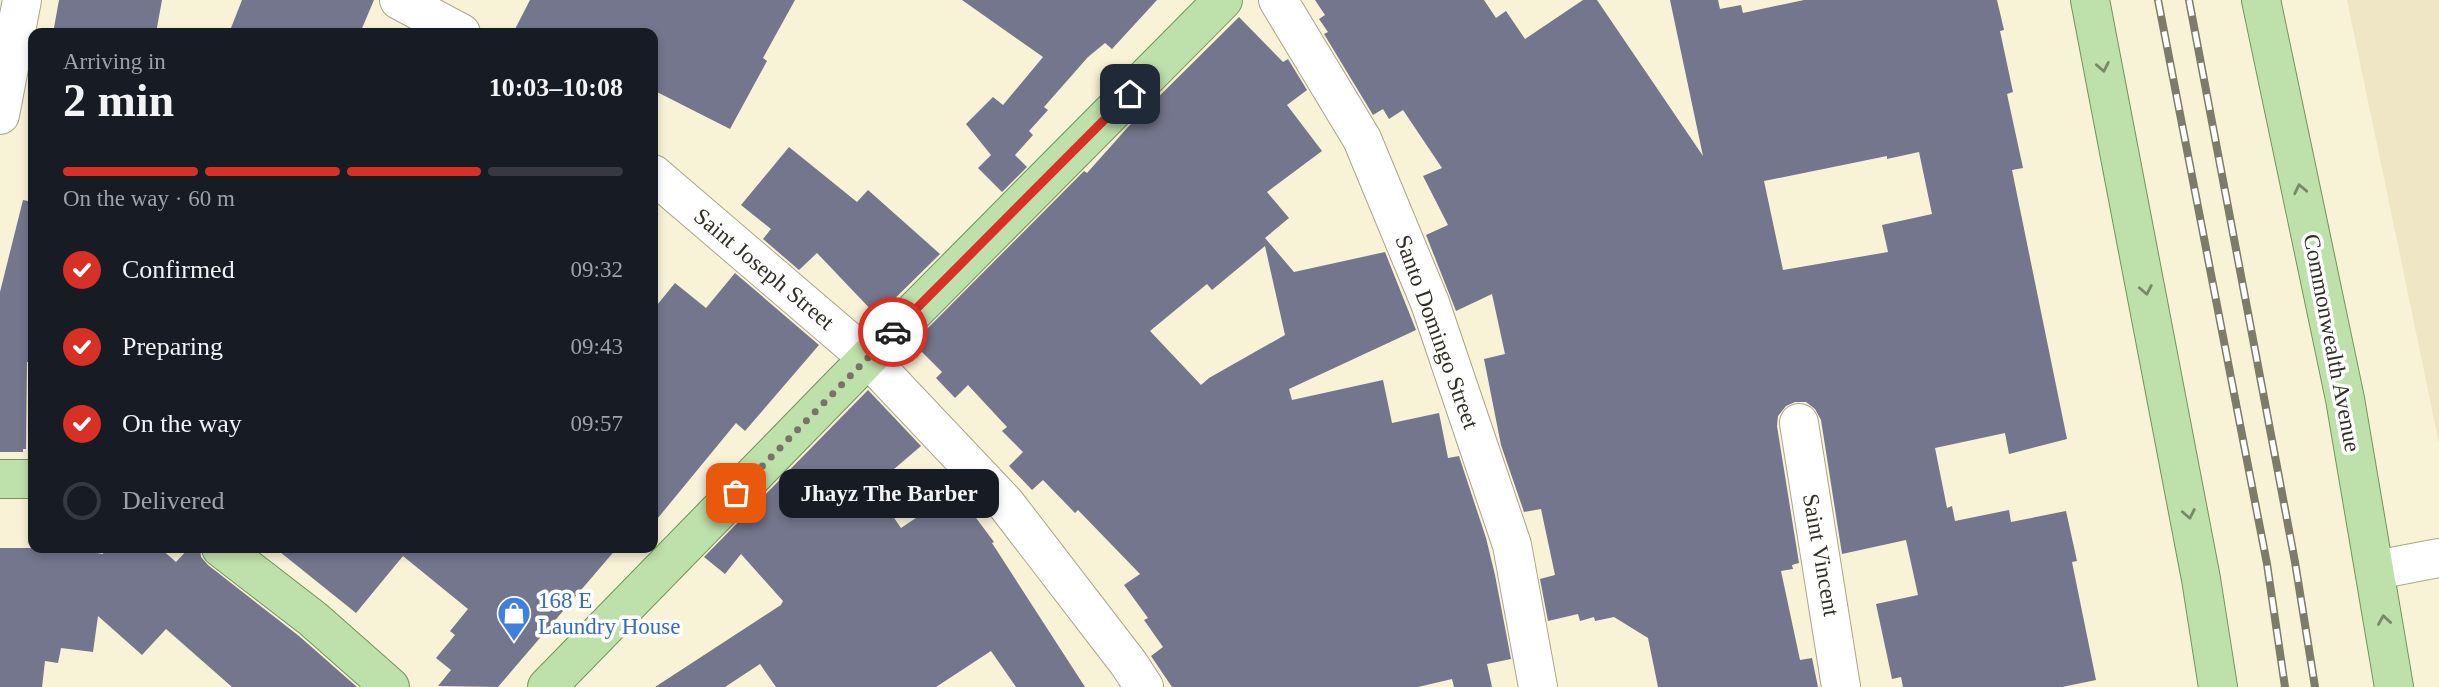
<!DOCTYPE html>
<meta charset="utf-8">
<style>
body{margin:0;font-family:Georgia,serif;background:#242831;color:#f1f3f6;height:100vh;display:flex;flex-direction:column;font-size:26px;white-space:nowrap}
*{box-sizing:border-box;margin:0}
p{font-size:23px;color:#9ea1a6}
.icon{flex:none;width:38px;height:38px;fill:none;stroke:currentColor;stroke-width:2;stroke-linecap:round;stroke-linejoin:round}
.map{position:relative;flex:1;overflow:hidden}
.drawer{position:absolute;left:28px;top:28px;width:630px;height:525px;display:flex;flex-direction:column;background:#171b24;border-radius:14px;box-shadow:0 4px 10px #0003}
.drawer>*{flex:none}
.pin{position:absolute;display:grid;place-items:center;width:60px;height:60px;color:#fff;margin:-30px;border-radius:14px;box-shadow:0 4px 10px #0006}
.courier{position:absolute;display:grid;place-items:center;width:70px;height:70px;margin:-35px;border:5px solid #d93025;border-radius:50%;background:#fff;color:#222;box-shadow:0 2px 9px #0007}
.bubble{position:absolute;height:49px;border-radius:14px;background:#171b24;box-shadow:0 4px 10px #0003;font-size:23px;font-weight:700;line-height:49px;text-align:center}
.summary em{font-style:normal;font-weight:700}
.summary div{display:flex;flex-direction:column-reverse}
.summary{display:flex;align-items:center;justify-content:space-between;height:119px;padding:0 35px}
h1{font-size:46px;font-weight:700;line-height:52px}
.bar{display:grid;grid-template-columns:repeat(4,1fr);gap:10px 7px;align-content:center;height:84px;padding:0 35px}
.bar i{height:9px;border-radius:5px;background:#363941}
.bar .on{background:#d93025}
.bar p{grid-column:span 4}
ol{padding:0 35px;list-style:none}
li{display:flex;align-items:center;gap:21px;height:77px}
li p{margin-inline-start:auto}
li .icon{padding:7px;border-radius:50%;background:#d93025;color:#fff;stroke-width:4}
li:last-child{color:#9ea1a6}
li i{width:38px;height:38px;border:4px solid #363941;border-radius:50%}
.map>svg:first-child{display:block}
.built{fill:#eee6c4}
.building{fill:#74768d;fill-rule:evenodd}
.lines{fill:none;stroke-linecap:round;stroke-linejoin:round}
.minor-casing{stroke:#aba58c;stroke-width:40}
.major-casing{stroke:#719557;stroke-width:40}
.minor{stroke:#fff;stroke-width:38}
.major{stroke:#bee0aa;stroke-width:38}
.rail-casing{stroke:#7e7b6a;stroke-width:8}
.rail{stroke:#fff;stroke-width:5;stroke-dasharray:16;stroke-linecap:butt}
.oneway{stroke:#788868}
.done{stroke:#777464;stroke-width:7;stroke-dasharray:0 12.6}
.route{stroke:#d93025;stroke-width:9}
.labels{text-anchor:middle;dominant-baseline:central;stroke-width:7;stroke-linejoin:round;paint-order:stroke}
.street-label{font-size:23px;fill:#323026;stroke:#fff}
.shop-label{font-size:23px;fill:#366cbe;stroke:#fff;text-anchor:start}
</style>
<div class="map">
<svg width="2439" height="687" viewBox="0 0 2439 687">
<rect width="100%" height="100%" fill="#f8f2d7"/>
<path class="built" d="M2347,0H2439V443Z"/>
<path class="building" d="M59,0H162L156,33H53Z
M242,0H374L360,33H229Z
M530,0H795L763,58L767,61L730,129L653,90V33H513Z
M962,0H1157L1112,49L1105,43L1088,57L1044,107L1048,110L1029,131L1033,135L1015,155L1027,167L1002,192L978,168L991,155L966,124L993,97L1003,105L1043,57Z
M1315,0H1484L1496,18L1506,11L1525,39L1583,0H1597L1703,156L1670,0H1718L1720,9L1741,5L1743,13L1804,0H1997L2004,30L2000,31L2013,92L2007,94L2023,168L2012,170L2067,439L2009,454L2005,433L1935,448L1947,508L1952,506L1955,521L2009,510L2011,522L2066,511L2077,561L2072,562L2096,680L2062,687H1903L1901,677L1892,679L1876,604L1918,595L1906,540L1842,554L1821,420L1815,409L1806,402H1795L1786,406L1778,416L1777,426L1799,563L1792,565L1793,569L1781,571L1800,660L1812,658L1818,687H1658L1648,638L1614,617L1595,621L1594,617L1580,621L1578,614L1548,621L1540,579L1555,575L1541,509L1524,512L1501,445L1484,359L1505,354L1492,294L1456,311L1426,235L1448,225L1423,176L1442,168L1403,110L1389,119L1383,109L1373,115L1324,34L1328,32L1319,19L1325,15ZM1919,152L1932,214L1882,225L1888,252L1783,270L1764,181L1887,156V159Z
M1239,17L1283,62L1288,59L1307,90L1287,105L1322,151L1267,192L1289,218L1265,238L1294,272L1385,252L1416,330L1289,389L1292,400L1383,380L1392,423L1439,413L1448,458L1459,456L1486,538L1495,575L1511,659L1487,664L1492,687H1454L1452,679L1418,687H1172L1151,656L1163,647L1144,620L1148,618L1124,585L1140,574L1078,510L1075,513L1043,480L1032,490L1009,466L1023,452L1002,431L1007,427L968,385L955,398L936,378L942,372L913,343L1084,171L1087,173L1128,127ZM1265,246L1285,335L1209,378L1201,385L1150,331L1207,284L1212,290Z
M789,147L857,202L868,190L940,254L877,316L817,253L799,270L763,239L771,229L741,205Z
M23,200L33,202V362H27L26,449H23V452H0V292Z
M735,273L819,345L745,431L736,423L653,524V310L675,283L706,308Z
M868,390L921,446L873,487L901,528L956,491L994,542L992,543L1085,687H1016L991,651L936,687H776L760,664L725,687H655L781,605L783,601L741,554L725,574L704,557Z
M0,548H63L103,554L104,548H160L176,562L189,548H200L201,557L208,565L299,636L357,687H232L166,629L142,655L98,616L93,652L61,648L58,663L45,661L42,687H0Z
M275,548H617L498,687L438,686L451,670L436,658L455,635L450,631L468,609L403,556L356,613Z"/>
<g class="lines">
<defs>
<path id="minor" d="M399,0L461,33
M1278,0L1362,139L1430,303L1512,545L1538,687
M0,115L22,0
M653,174L868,358L1006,504L1129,664L1144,687
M1799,423L1841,687
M2376,570L2439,558"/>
<path id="major" d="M2090,0L2201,579L2218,687
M2261,0L2345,399L2394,687
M0,479H33
M221,548L313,619L390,687
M547,687L868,358L1223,0"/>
</defs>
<use href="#minor" class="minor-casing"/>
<use href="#major" class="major-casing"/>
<use href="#minor" class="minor"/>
<use href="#major" class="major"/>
<defs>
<path id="rail" d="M2158,0L2267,564L2285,687
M2189,0L2295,562L2315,687"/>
</defs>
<use href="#rail" class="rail-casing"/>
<use href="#rail" class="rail"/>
</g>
<defs><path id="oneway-chevron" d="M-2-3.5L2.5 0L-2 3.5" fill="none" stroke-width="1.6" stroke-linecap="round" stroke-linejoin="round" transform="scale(1.75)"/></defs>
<g class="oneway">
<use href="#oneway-chevron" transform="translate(2103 67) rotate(79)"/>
<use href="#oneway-chevron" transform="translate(2300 189) rotate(-102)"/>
<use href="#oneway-chevron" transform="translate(2146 290) rotate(79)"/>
<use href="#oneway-chevron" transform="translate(2189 514) rotate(79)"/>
<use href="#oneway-chevron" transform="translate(2384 620) rotate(-99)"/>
</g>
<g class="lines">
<path class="done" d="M736,493L893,332"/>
<path class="route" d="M893,332L1130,94"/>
</g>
<defs>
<symbol id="shop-pin" viewBox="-11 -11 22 30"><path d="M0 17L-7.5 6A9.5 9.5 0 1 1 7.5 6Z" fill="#3f7fe0" stroke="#fff"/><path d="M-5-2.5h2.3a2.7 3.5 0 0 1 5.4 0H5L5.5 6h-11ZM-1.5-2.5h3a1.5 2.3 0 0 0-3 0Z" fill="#fff"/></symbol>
</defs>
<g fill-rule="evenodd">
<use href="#shop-pin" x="495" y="594" width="38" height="52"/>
</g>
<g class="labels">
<g class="street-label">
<text transform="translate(764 269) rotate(40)">Saint Joseph Street</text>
<text transform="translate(1437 332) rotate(70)">Santo Domingo Street</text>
<text transform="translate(2332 343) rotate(79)">Commonwealth Avenue</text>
<text transform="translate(1821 555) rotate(80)">Saint Vincent</text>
</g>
<g class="shop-label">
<text x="538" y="600">168 E<tspan x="538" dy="26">Laundry House</tspan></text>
</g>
</g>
</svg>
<div class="pin" style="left:736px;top:493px;background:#ea580c"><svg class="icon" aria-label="bag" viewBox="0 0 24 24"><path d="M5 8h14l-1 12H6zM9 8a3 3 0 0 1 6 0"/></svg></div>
<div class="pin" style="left:1130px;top:94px;background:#1f2937"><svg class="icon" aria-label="home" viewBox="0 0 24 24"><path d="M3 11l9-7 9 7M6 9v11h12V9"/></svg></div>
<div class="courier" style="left:893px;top:332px"><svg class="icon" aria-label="car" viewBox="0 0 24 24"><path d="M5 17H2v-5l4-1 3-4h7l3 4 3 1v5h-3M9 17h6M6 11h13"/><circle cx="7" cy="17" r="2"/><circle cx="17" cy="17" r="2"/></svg></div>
<div class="bubble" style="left:779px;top:469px;width:220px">Jhayz The Barber</div>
<section class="drawer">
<div class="summary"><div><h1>2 min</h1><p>Arriving in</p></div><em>10:03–10:08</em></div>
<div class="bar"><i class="on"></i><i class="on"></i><i class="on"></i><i></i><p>On the way · 60 m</p></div>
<ol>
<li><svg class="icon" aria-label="check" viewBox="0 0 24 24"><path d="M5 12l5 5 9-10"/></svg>Confirmed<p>09:32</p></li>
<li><svg class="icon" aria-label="check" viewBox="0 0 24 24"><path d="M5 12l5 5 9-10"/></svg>Preparing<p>09:43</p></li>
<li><svg class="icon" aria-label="check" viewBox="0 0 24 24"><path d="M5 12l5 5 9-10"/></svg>On the way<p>09:57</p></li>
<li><i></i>Delivered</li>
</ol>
</section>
</div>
